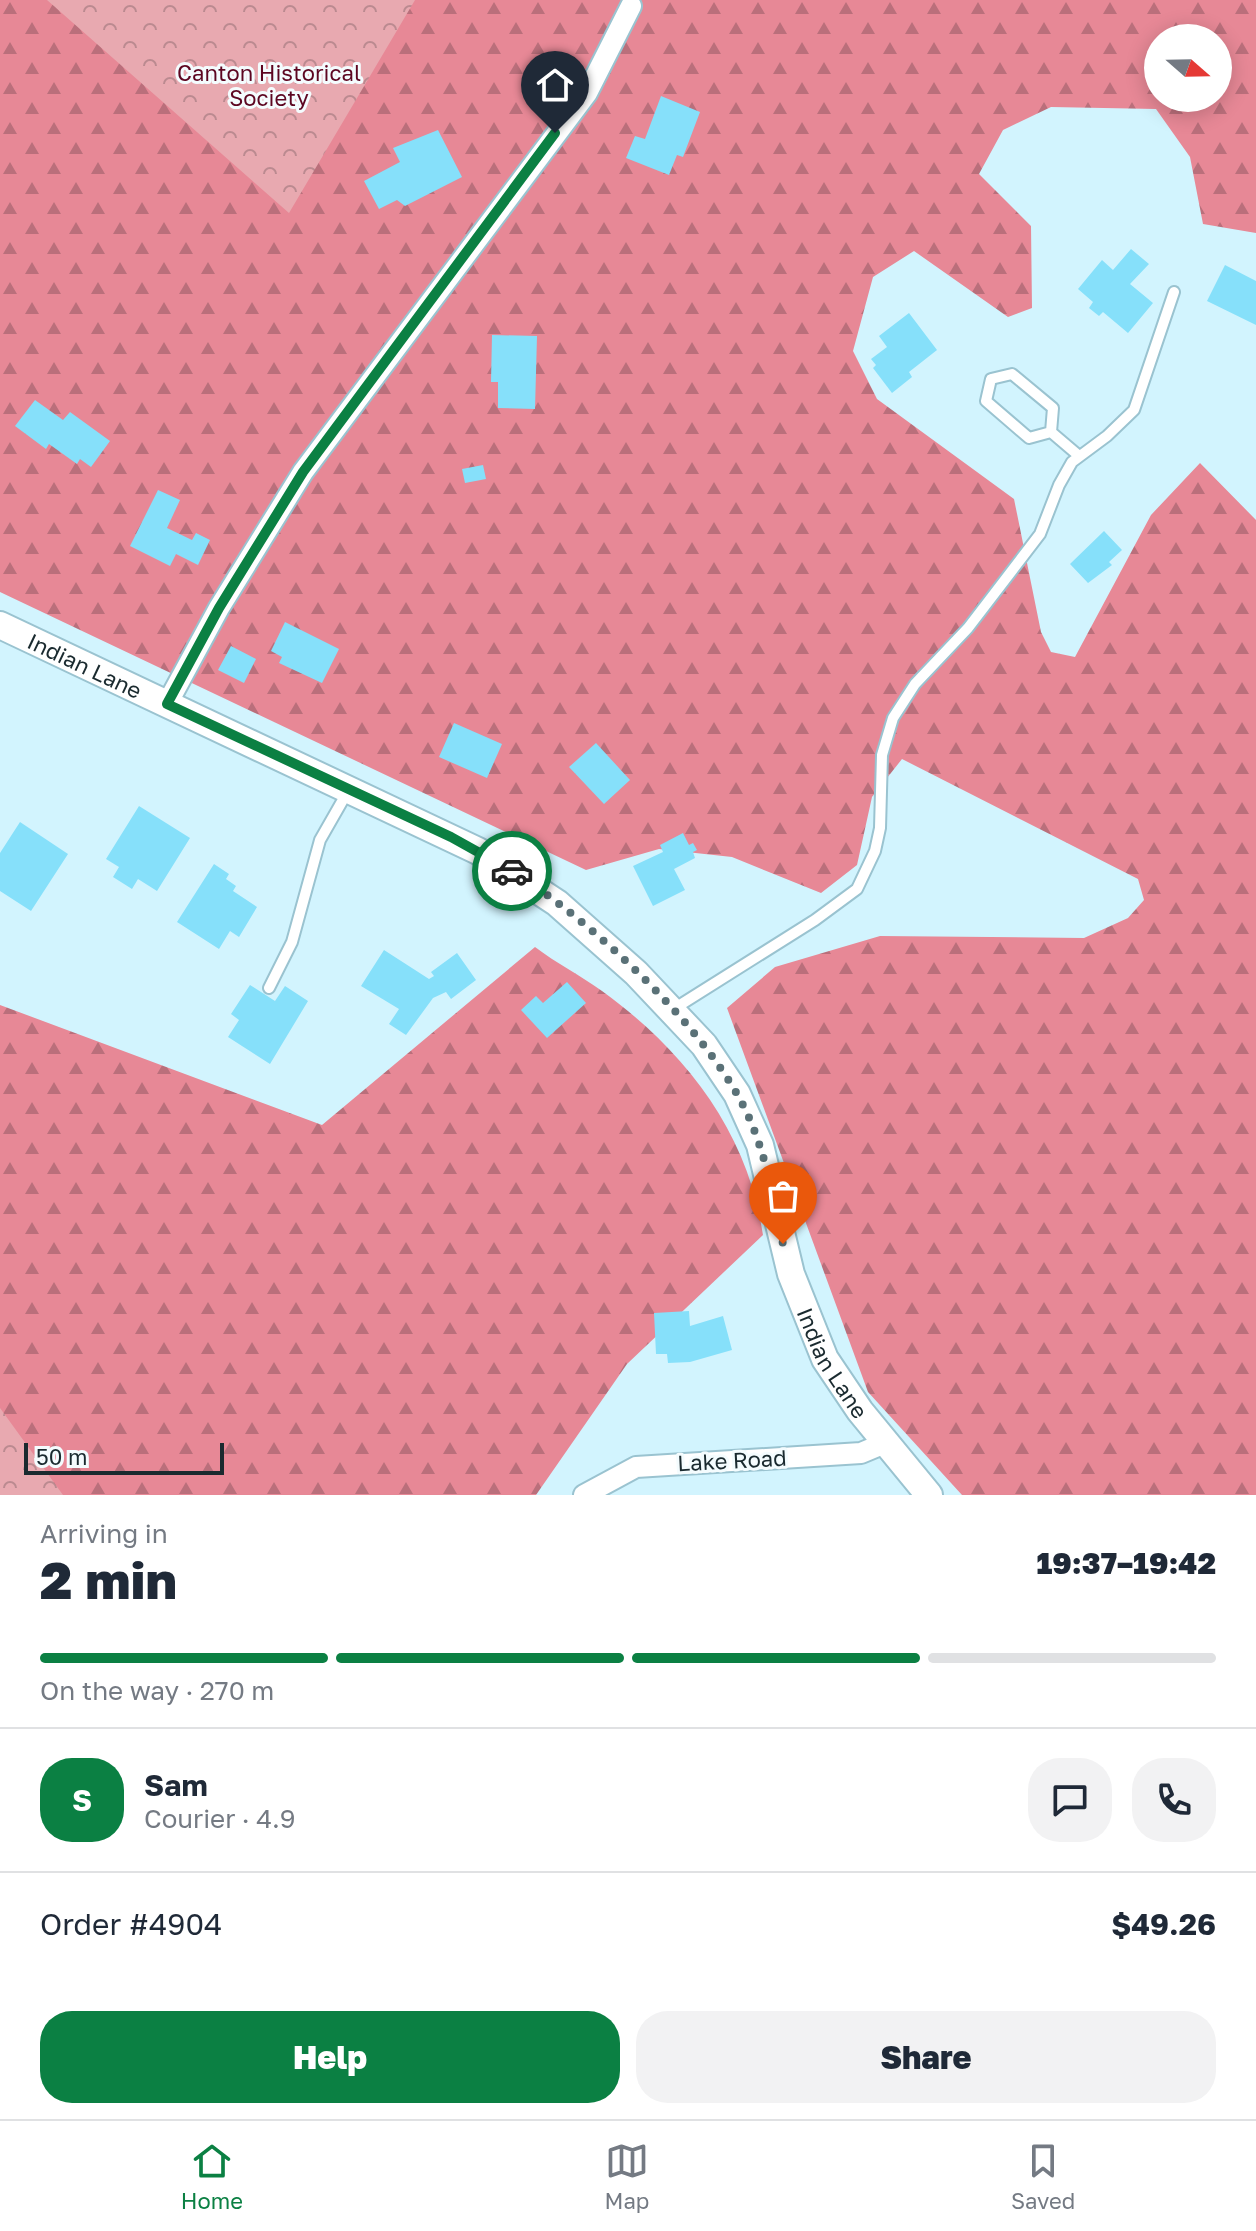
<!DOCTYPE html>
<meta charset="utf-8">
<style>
body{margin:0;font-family:"Golos Text",sans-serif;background:#f2f2f3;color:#1f2937;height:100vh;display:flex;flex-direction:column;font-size:30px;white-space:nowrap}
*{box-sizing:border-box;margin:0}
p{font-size:26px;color:#747a83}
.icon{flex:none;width:44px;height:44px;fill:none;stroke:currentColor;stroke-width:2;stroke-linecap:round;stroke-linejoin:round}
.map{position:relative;height:1495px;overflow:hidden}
.details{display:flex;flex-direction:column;background:#fff;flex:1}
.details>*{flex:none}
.needle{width:52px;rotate:110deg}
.fabs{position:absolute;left:1144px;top:24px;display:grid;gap:16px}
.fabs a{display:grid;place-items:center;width:88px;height:88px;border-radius:50%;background:#fff;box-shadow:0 4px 20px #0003;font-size:40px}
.scale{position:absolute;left:24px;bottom:20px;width:200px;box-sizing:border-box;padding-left:8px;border:4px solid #1a2a2f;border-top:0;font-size:22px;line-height:28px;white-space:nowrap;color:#1a2a2f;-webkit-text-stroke:6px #f4fcfe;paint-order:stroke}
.pin{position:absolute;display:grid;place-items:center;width:68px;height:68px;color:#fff;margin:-82px -34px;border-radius:50% 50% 50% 0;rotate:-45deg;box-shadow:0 0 8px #0007}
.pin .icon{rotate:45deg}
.courier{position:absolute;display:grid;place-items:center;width:80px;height:80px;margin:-40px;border:6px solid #0b8043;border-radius:50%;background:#fff;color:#222;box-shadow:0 2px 10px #0007}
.head em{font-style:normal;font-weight:800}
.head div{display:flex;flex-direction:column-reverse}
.head{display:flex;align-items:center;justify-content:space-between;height:136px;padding:0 40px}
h1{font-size:52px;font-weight:800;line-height:60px}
.bar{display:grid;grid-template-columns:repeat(4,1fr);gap:12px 8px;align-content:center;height:96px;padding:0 40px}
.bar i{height:10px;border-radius:6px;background:#e0e1e3}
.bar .on{background:#0b8043}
.bar p{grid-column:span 4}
.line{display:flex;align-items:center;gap:20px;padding:0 40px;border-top:2px solid #e0e1e3}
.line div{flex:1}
.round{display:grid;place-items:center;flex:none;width:84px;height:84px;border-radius:32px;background:#f2f2f3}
.primary-button{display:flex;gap:16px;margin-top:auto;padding:16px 40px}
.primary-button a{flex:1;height:92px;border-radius:32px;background:#0b8043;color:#fff;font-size:32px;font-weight:800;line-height:92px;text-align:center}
.primary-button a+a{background:#f2f2f3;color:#1f2937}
.menu{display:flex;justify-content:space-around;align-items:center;height:112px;border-top:2px solid #e0e1e3;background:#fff;font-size:22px;color:#747a83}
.menu a{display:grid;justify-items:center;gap:4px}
.menu .on{color:#0b8043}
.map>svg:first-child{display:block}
.forest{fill:url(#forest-firs);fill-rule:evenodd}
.park{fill:url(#park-crowns)}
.building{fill:#86e0fa}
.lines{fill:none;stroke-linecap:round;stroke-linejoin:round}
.service-casing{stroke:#9ac3d0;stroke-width:14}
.minor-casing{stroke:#9ac3d0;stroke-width:24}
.tertiary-casing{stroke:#9ac3d0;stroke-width:30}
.service{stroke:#fff;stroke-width:10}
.minor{stroke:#fff;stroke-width:20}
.tertiary{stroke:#fff;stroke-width:26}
.done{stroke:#5a7177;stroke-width:8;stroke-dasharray:0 14.4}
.route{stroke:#0b8043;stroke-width:10}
.labels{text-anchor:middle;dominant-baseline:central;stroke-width:6;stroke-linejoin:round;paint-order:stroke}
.park-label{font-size:22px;fill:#5d0621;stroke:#f4fcfe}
.street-label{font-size:22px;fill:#1a2a2f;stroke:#f4fcfe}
</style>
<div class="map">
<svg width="1256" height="1495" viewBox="0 0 1256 1495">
<defs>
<pattern id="forest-firs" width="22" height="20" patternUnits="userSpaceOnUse" patternTransform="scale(2)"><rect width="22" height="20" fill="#e78896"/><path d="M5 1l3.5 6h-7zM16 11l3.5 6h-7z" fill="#ba6f7b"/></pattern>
<pattern id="park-crowns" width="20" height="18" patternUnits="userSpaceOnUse" patternTransform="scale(2)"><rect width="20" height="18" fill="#e8a9b0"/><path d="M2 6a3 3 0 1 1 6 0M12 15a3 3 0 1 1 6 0" fill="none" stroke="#bb8a90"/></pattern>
</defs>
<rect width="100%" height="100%" fill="#d2f4fe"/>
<path class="forest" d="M0,0H1256V233L1203,224L1190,157L1156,109L1051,107L1003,130L979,174L1031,226L1032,308L1008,317L914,251L873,277L853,351L877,399L1014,499L1041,632L1051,652L1075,657L1151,515L1200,463L1256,520V1495H962L868,1392L727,1008L775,967L880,936L1084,938L1128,918L1144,900L1138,879L902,759L872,797L857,865L821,893L732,857L659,849L586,870L0,592ZM1158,38H1218V98H1158Z
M535,947C556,963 580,975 602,991C685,1051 748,1132 763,1235L627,1364L536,1495H0V1005L322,1125Z"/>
<path class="park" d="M47,0H415L289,213Z
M0,1408L63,1495H0Z"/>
<path class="building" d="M661,96L700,112L683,157L677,155L669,175L626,158L635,136L645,139Z
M438,130L462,177L405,206L397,200L379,209L364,181L400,162L393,148Z
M1131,249L1149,264L1130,284L1153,303L1128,333L1103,312L1099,316L1089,308L1093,302L1078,289L1102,260L1113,270Z
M1225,265L1256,281V325L1207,301Z
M909,313L937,350L909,372L912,377L892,393L873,368L876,365L871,359L887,347L879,336Z
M492,335L537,336L535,409L498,408V382H491Z
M35,400L63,420L70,412L110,441L91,467L80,459L77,464L49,444L46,449L15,426Z
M483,465L486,479L465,483L462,469Z
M158,490L180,500L167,528L192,540L196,533L210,540L198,565L176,554L170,566L130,546Z
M1104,531L1122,550L1109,562L1112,565L1088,583L1070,564Z
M285,622L339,649L322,683L279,663L282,657L271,651Z
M231,646L256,659L244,683L218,670Z
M454,723L502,744L487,778L439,757Z
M596,743L630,780L604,804L569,767Z
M139,806L190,838L157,891L138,879L132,889L113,877L119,867L106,859Z
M20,822L68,854L31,911L0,891V853Z
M683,833L689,845L693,843L697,850L693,852L695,858L674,869L685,890L653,906L633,866L663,852L660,845Z
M214,864L229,874L226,879L236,886L233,891L257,907L239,937L230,931L219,949L177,922Z
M384,950L429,979L434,976L431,972L457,953L476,980L451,999L446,992L433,998L406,1035L389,1024L399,1009L361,986Z
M567,982L586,1003L547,1038L521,1010L536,996L543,1003Z
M250,985L275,1001L285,986L308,1001L270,1064L228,1037L239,1020L231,1014Z
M689,1311L690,1326L723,1316L732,1350L690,1362L668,1363L667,1354H656L654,1313Z"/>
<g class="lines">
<defs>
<path id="service" d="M1012,374L1053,408L1051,432L1029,438L986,401L991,379Z
M1051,432L1078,455
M269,988L292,942L320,840L348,791
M672,1010L815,920L857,889L875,851L880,828L882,755L893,718L915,684L968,628L1040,534L1059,485L1072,462L1107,436L1134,410L1174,292"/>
<path id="minor" d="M167,704L219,608L303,472L587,93L631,6
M584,1495L636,1467L861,1453L885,1443"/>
<g id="tertiary">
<path id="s1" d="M0,625L478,851L557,903L636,973L704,1045L737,1094L760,1145L791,1274L825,1359L860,1411L929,1495"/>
</g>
</defs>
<use href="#service" class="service-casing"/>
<use href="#minor" class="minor-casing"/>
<use href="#tertiary" class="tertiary-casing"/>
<use href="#service" class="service"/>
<use href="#minor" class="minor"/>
<use href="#tertiary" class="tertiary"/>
</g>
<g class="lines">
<path class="done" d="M512,871C592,921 713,1033 750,1120C767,1159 774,1202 783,1244"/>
<path class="route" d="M512,871L451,837L167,704L219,608L303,472L555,133"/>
</g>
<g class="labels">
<g class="park-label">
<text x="269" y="72">Canton Historical<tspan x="269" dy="25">Society</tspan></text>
</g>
<g class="street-label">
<text stroke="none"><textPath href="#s1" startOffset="94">Indian Lane</textPath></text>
<text stroke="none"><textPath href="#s1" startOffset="1174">Indian Lane</textPath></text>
<text transform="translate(732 1460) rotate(-3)">Lake Road</text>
</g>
</g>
</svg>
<div class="fabs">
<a><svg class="needle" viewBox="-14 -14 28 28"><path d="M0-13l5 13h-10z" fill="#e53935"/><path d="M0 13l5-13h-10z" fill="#747a83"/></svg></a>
</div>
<div class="scale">50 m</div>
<div class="pin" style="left:783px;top:1244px;background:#ea580c"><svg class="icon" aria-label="bag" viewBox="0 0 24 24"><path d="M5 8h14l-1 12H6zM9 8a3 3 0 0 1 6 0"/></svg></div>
<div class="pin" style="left:555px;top:133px;background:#1f2937"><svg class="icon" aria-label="home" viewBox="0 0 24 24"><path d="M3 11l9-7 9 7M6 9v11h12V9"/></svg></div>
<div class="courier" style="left:512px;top:871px"><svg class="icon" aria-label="car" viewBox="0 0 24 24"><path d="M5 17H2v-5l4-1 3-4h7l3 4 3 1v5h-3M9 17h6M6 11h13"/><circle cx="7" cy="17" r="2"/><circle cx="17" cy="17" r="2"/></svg></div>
</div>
<section class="details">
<div class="head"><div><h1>2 min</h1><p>Arriving in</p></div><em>19:37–19:42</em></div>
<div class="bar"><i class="on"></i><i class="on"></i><i class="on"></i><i></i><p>On the way · 270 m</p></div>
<div class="line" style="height:144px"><b class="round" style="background:#0b8043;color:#fff">S</b><div><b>Sam</b><p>Courier · 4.9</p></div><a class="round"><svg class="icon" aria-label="chat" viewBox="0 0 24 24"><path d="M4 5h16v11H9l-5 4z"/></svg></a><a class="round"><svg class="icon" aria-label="phone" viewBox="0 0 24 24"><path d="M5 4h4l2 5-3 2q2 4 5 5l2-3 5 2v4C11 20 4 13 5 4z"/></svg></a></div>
<div class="line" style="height:104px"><div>Order #4904</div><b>$49.26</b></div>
<div class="primary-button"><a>Help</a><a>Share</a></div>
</section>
<nav class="menu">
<a class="on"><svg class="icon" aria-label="home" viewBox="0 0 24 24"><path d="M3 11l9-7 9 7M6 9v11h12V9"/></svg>Home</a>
<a><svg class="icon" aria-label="map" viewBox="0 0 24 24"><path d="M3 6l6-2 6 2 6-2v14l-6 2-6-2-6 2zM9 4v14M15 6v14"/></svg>Map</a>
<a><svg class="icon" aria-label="saved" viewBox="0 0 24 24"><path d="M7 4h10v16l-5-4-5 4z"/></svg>Saved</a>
</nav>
